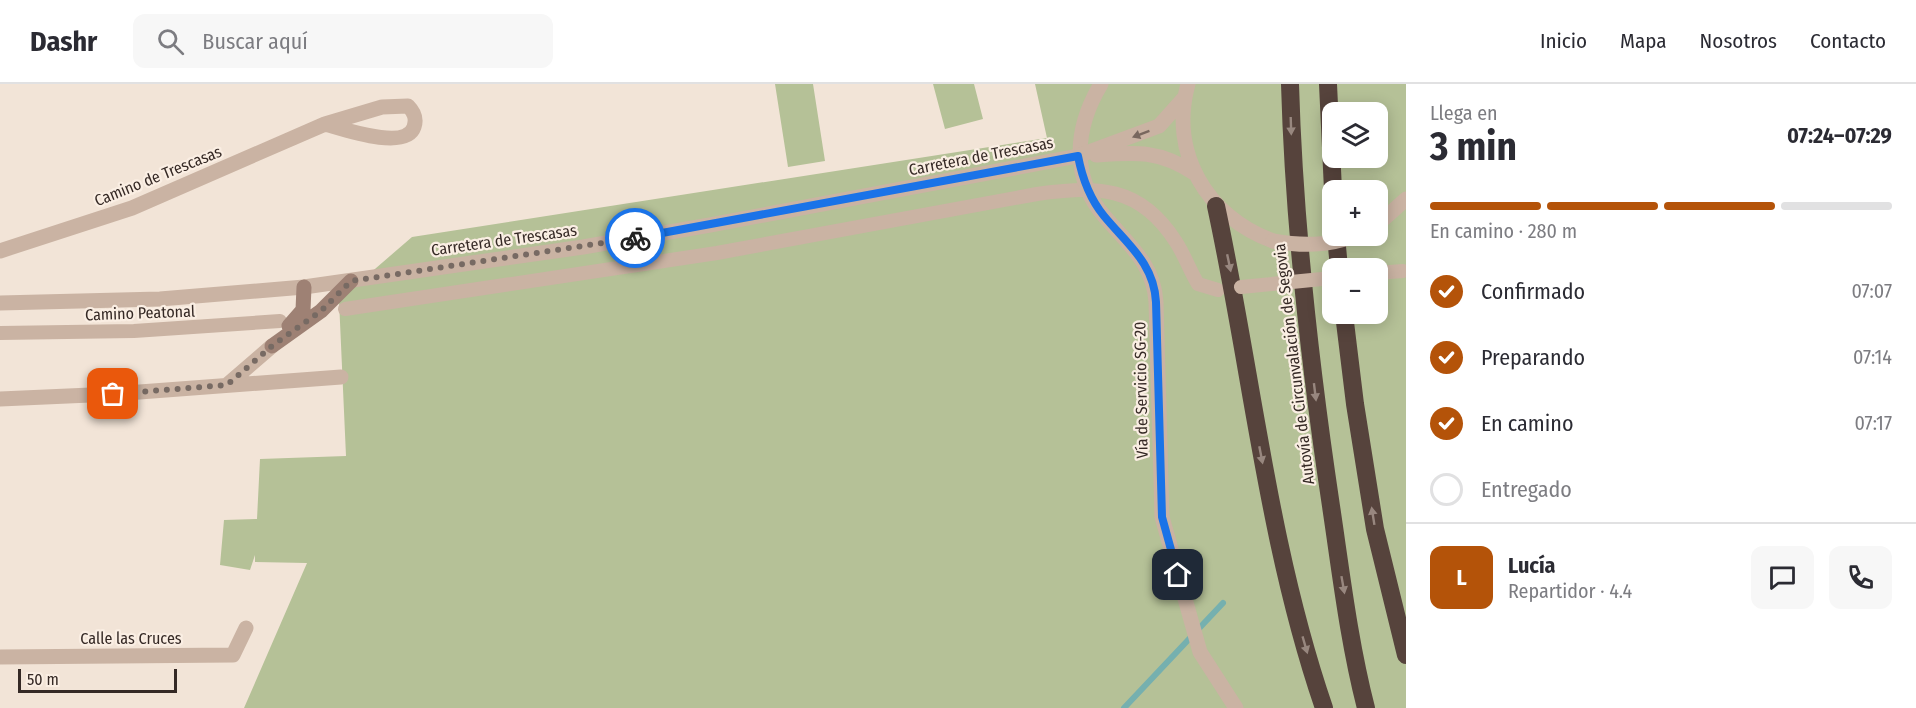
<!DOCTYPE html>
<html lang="es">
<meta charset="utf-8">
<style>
body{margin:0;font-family:"Fira Sans Condensed",sans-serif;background:#f7f7f7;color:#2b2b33;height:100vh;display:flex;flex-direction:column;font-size:22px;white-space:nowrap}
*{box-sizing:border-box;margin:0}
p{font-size:20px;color:#7c7c81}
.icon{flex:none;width:33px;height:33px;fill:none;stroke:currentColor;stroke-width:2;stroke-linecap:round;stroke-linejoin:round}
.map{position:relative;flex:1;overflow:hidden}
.sheet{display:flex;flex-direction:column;background:#fff;width:510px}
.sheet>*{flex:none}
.tools{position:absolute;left:1322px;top:18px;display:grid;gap:12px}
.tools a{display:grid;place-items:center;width:66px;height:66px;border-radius:12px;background:#fff;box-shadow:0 3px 15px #0003;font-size:30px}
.scale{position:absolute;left:18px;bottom:15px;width:159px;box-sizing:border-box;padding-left:6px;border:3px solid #352925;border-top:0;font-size:16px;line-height:21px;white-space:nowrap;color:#352925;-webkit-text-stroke:4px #faeee3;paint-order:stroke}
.pin{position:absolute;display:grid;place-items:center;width:51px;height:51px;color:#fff;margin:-26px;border-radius:12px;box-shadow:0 3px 9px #0006}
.courier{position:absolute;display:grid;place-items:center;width:60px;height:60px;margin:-30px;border:4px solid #1a73e8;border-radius:50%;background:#fff;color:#222;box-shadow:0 2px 8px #0007}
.head em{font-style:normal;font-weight:700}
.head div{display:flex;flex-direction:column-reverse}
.head{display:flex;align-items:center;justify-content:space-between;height:102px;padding:0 24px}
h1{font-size:39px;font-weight:700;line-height:45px}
.bar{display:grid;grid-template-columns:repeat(4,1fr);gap:9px 6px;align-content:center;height:72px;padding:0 24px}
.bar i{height:8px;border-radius:4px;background:#e1e1e2}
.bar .selected{background:#b45309}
.bar p{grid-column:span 4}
.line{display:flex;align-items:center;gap:15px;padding:0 24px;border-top:2px solid #e1e1e2}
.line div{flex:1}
.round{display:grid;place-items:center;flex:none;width:63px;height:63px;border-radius:12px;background:#f7f7f7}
ol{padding:0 24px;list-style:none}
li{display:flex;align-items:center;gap:18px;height:66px}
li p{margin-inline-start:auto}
li .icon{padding:6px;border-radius:50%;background:#b45309;color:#fff;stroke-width:4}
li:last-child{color:#7c7c81}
li i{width:33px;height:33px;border:3px solid #e1e1e2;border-radius:50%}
header{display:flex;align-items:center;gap:36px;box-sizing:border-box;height:84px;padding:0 30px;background:#fff;border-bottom:2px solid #e1e1e2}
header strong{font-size:28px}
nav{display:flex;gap:33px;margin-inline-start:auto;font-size:21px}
.search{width:420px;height:54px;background:#f7f7f7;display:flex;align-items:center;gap:15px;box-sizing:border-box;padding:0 21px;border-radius:12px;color:#7c7c81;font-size:22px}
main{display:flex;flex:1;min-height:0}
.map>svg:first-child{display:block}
.green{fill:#b5c197;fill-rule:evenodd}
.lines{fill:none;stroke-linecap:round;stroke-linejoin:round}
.stream{stroke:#75b0af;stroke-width:6}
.pedestrian{stroke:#cab3a3;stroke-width:14}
.minor{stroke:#cab3a3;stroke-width:15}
.tertiary{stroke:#cab3a3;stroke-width:15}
.secondary{stroke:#9e8174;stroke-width:15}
.motorway{stroke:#56433c;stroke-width:18}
.pedestrian-bridge{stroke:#cab3a3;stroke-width:14}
.tertiary-bridge{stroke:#cab3a3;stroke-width:15}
.oneway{fill:#98877f}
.oneway2{fill:#78675e}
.done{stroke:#776a63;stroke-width:6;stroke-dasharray:0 10.8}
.route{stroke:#1a73e8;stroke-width:8}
.labels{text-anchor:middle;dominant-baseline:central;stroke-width:4.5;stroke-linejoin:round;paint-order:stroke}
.street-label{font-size:16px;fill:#352925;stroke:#faeee3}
</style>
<header>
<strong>Dashr</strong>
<div class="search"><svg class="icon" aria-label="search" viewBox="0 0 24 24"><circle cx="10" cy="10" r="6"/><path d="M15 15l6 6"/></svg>Buscar aquí</div>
<nav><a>Inicio</a><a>Mapa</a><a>Nosotros</a><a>Contacto</a></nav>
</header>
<main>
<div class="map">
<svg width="1406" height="624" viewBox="0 0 1406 624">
<rect width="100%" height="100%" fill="#f2e4d7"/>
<path class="green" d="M775,0H813L825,77L788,83Z
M933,0H974L983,35L945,45Z
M1035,0H1406V624H244L307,479L255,478V471L250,486L220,481L224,436L257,435L260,375L346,372L339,216L412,153L1047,54ZM1332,28H1377V74H1332ZM1332,106H1377V152H1332ZM1332,184H1377V230H1332Z"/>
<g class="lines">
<path class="stream" d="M1124,624L1223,519"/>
<path class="pedestrian" d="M1377,189L1403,187
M345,225L717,169L1037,110C1097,102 1140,101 1176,158C1185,172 1190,187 1198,200L1218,206
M0,249L134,247L280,237"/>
<path class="minor" d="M1101,0C1075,43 1070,93 1105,133C1128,160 1154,180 1156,218L1162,433L1200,568L1236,624
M0,167L132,124L325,40L382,23L408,22C414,28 417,34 414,43C406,67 343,45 325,40
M227,301L272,262
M0,315L113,310L341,293
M0,573L233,571L246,544"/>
<path class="tertiary" d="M1188,0C1169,69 1207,133 1273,157
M1096,71C1136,68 1159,66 1194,89
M1377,141L1406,115
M0,219L160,215L304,203L583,163L710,141L1078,72L1159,42L1185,13"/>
<path class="secondary" d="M289,242L303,226L304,203
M272,262L321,227L351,197"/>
<path class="motorway" d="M1290,0C1294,142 1310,282 1331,422C1341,489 1349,558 1366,624
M1328,0L1333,106
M1216,122C1252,289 1268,461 1324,624
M1336,152L1339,184
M1344,230L1355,320L1375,445L1406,571"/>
<path class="pedestrian-bridge" d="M1241,203L1332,194"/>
<path class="tertiary-bridge" d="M1273,157C1302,162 1327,162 1355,152"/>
</g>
<defs><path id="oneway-solid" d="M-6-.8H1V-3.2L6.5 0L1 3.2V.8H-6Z" transform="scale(1.5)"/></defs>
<g class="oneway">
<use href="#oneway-solid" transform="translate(1291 42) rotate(88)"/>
<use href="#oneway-solid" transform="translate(1229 179) rotate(78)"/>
<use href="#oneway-solid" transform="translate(1315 308) rotate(83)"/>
<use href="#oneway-solid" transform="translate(1261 371) rotate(79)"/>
<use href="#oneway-solid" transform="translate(1373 432) rotate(-99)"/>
<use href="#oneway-solid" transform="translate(1343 501) rotate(80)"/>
<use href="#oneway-solid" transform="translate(1305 561) rotate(74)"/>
</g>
<use class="oneway2" href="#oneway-solid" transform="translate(1141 50) rotate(159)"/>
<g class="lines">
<path class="done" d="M113,310L227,301L272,262L321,227L351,197L635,154"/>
<path class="route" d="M635,154L1078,72C1082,93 1090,115 1104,132C1127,160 1154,179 1156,218L1162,433L1178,491"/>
</g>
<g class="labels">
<g class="street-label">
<text transform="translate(981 72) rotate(-11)">Carretera de Trescasas</text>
<text transform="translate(158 92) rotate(-22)">Camino de Trescasas</text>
<text transform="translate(504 156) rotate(-8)">Carretera de Trescasas</text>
<text transform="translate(140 229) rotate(-2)">Camino Peatonal</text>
<text transform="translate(1294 280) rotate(-97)">Autovía de Circunvalación de Segovia</text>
<text transform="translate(1141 306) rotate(-91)">Vía de Servicio SG-20</text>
<text x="131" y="554">Calle las Cruces</text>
</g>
</g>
</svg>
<div class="tools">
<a><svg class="icon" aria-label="layers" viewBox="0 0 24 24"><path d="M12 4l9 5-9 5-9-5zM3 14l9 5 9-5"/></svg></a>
<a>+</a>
<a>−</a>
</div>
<div class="scale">50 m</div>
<div class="pin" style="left:113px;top:310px;background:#ea580c"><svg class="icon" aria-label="bag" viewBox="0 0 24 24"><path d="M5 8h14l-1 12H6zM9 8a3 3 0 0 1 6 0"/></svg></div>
<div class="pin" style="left:1178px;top:491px;background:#1f2937"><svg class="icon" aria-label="home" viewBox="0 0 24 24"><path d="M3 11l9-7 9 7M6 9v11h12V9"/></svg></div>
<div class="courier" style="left:635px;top:154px"><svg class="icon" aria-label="bike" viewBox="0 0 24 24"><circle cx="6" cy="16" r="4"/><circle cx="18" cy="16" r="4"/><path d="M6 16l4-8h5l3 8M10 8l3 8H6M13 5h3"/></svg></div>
</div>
<section class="sheet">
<div class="head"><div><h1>3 min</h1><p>Llega en</p></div><em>07:24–07:29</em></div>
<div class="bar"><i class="selected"></i><i class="selected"></i><i class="selected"></i><i></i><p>En camino · 280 m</p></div>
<ol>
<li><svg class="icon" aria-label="check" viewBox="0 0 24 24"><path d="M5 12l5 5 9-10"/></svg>Confirmado<p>07:07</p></li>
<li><svg class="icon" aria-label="check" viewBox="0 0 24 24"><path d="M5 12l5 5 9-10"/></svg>Preparando<p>07:14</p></li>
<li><svg class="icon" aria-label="check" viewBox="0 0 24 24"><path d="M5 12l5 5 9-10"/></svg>En camino<p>07:17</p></li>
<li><i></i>Entregado</li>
</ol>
<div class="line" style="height:108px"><b class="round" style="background:#b45309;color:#fff">L</b><div><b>Lucía</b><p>Repartidor · 4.4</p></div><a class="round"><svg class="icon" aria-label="chat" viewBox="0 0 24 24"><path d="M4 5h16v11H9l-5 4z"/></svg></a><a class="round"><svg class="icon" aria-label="phone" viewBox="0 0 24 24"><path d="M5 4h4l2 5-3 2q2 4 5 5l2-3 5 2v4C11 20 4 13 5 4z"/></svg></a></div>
</section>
</main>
